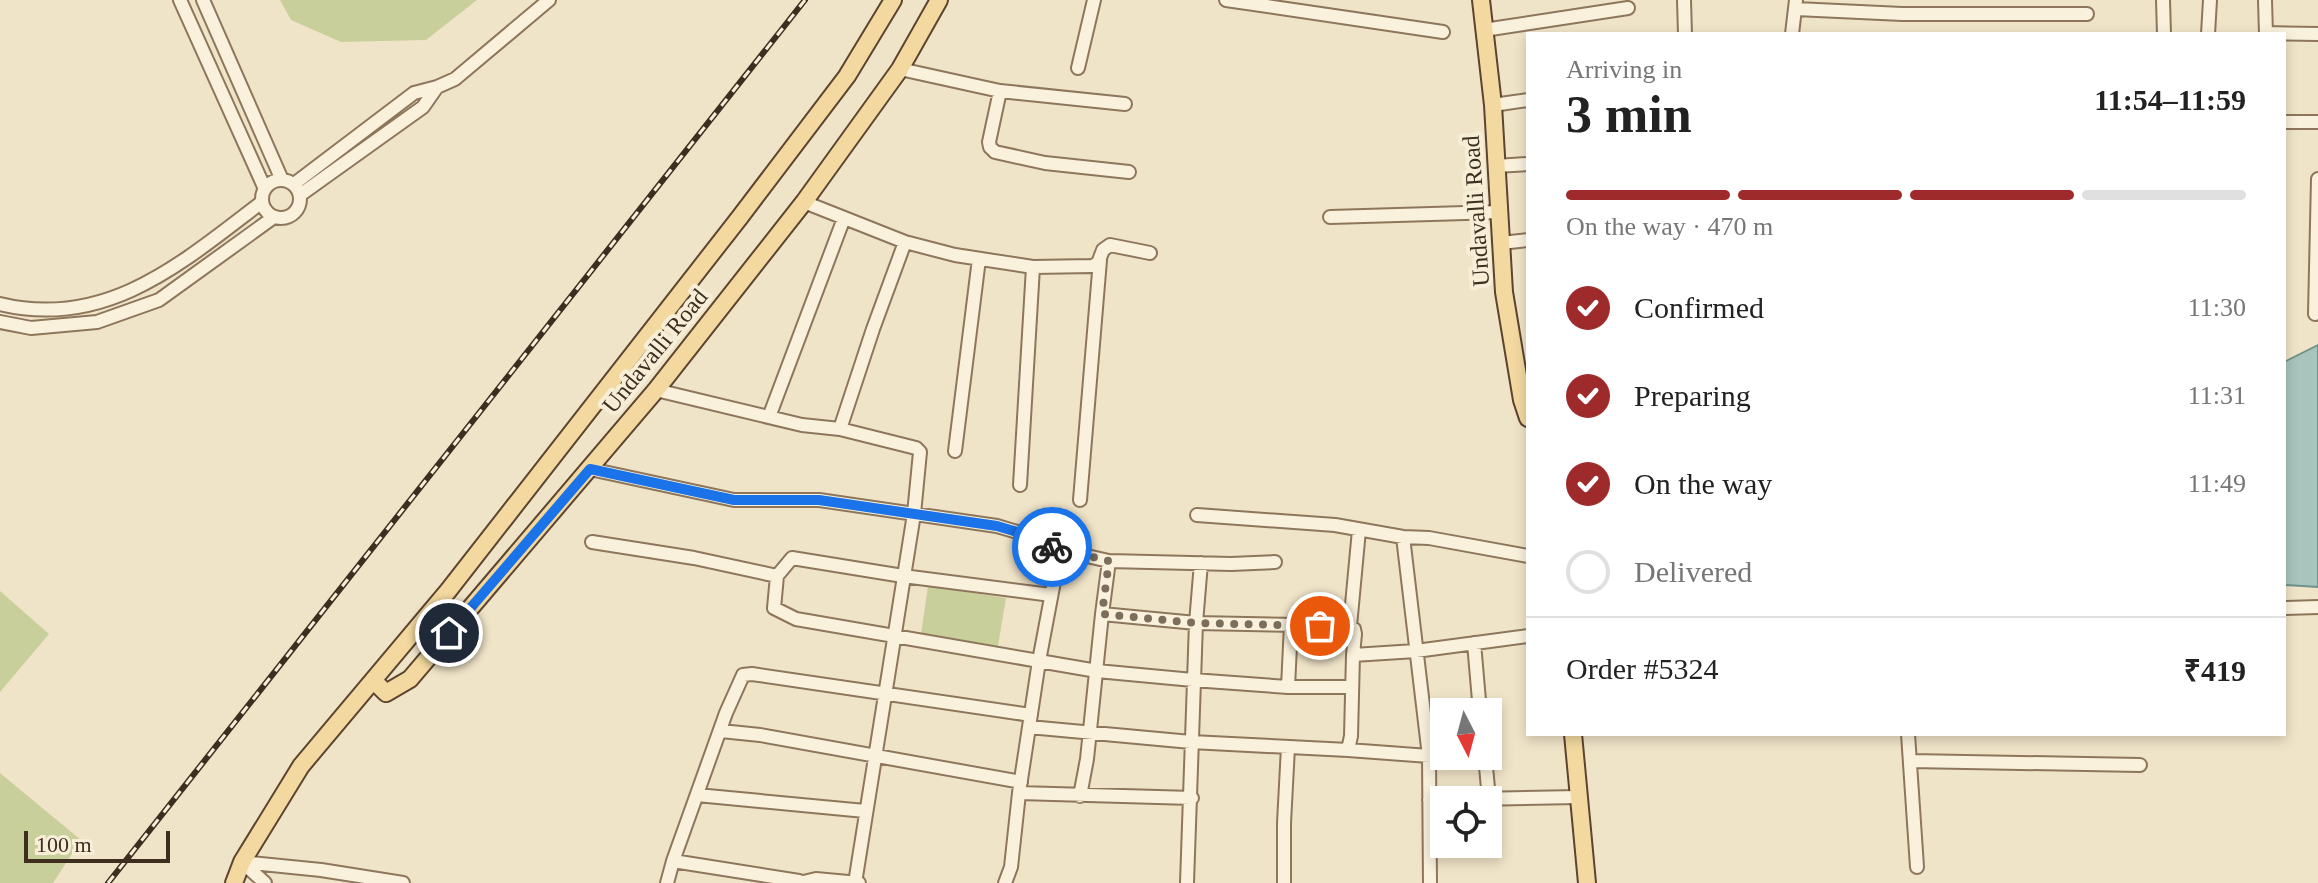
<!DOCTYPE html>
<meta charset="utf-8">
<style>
body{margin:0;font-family:"Times New Roman",serif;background:#f6f6f6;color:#222;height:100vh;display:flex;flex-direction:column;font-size:30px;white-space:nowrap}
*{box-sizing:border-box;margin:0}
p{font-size:26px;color:#767676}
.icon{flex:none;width:44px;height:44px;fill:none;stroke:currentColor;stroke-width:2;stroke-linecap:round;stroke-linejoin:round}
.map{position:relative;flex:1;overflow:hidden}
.side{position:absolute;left:1526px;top:32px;width:760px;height:704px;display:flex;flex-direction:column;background:#fff;border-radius:0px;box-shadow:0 4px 12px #0003}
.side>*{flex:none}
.needle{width:52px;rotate:174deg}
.tools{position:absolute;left:1430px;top:698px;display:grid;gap:16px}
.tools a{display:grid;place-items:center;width:72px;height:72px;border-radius:0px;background:#fff;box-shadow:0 4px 12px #0003;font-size:40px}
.scale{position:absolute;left:24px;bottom:20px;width:146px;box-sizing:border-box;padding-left:8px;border:4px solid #3d2e20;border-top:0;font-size:22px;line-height:28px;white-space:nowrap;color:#3d2e20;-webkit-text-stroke:6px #f7eed8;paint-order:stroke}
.pin{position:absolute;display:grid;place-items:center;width:68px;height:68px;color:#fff;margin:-34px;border:4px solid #fff;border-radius:50%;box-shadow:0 2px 8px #0007}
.courier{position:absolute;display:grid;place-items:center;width:80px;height:80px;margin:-40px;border:6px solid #1a73e8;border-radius:50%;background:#fff;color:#222;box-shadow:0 2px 10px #0007}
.overview em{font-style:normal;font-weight:800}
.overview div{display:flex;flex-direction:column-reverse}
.overview{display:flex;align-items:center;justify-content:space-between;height:136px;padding:0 40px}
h1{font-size:52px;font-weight:800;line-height:60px}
.bar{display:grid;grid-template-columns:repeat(4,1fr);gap:12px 8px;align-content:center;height:96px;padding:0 40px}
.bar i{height:10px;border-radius:6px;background:#e0e0e0}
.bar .current{background:#9e2a2b}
.bar p{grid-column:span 4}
.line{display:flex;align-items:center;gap:20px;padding:0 40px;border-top:2px solid #e0e0e0}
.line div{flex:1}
ol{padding:0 40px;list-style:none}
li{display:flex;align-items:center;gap:24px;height:88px}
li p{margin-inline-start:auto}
li .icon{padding:8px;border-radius:50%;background:#9e2a2b;color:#fff;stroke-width:4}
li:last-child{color:#767676}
li i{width:44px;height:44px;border:4px solid #e0e0e0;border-radius:50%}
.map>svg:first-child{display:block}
.green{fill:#c9cf9b}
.water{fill:#a9c4bc;stroke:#6f938a;stroke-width:2}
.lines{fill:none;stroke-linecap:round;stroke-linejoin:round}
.minor-casing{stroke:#8d765c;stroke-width:16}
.major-casing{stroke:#5b4430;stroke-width:20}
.minor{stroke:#faf1dc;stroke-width:12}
.major{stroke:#f3d9a0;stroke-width:16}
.rail-casing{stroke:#3d2e20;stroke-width:6}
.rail{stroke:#f7eed8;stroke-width:3;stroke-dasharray:9;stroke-linecap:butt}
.done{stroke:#7c6e5b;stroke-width:8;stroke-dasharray:0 14.4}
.route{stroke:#1a73e8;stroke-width:10}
.labels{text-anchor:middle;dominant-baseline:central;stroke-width:8;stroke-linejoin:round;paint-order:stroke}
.street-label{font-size:24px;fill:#3d2e20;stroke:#f7eed8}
</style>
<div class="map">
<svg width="2318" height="883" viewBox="0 0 2318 883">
<rect width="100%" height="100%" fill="#f0e4c8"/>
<path class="green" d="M280,0H477L426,40L341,42L291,20Z
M928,586L1006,598L998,646L921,634Z
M0,591L49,634L0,692Z
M0,773L81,840L53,883H0Z"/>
<path class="water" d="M2318,345V587L2284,585V362Z"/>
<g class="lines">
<defs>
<path id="minor" d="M180,0L265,189
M203,0L282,180
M1226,0L1443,32
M1684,0L1685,34
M2163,0L2164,34
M2265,0L2266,34
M1796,9L1902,14H2087
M1484,30L1628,8
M2266,33L2318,34
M1792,34L1796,0
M2208,34L2210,0
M1078,68L1094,0
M900,69L1000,91L1125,104
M1000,91L989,142L990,147L995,152L1045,163L1129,172
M1493,105L1528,100
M2284,122H2318
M1496,166L1528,164
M262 199a19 19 0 1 1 38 0a19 19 0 1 1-38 0Z
M294,184L414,93L437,87L455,79L549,0
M300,195L423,107L437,87
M804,202L905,242L955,255L1033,267L1092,266L1098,263L1103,250L1110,245L1150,253
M1330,217L1499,212
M1501,243L1528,240
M0,304C107,330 183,262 262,202
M2315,314L2318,179
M0,322L31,328L97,322L159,300L274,217
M656,390L802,425L840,429L916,448L920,452L914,514L855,883
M769,417L844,218
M840,429L873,329L905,242
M955,451L979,259
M590,469L734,500H819L997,526L1024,534L1060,550L1109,561L1102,614L1196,623L1201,563
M1020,485L1033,267
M1080,500L1100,260
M1197,515L1335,525L1403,537L1429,538L1528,556
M1403,537L1429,756L1430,883
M592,542L694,558L777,576
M1109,561L1231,564L1275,562
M1051,595L903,576L792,558L777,576L774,608L796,619L1039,661L1060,550
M2284,608L2318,607
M1350,626L1359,530
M1474,643L1480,712
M1288,687L1291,625
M1029,727L1191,742L1348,750L1351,736L1353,655L1416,651L1528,636
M721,731L760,735L1021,782
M1908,734L1917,867
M1348,750L1429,756
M1485,756L1489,799
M1911,761L2140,765
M1019,793L1192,798
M697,795L865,811
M1080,796L1087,759L1102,614
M1429,800L1578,797
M673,861L799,881
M242,862L321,870L403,883
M242,862L265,883
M667,883L673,861L726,713L743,675L752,674L1031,715
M799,883L816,879L859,883
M1005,883L1011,867L1019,793L1039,661L1097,671L1193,680L1288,687H1351
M1187,883L1196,623L1350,626L1354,629L1355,634L1353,655
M1284,883V823L1288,747"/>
<path id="major" d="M1481,0L1493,105L1504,292L1522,400L1528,418
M374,681L386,693L410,679L656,390L804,202L900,69L939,0
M1573,734L1587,883
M234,883L242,862L301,766L448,591L740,217L847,76L893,0"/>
</defs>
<use href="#minor" class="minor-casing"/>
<use href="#major" class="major-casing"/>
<use href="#minor" class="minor"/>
<use href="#major" class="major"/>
<defs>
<path id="rail" d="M108,883L805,0"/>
</defs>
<use href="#rail" class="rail-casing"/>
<use href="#rail" class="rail"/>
</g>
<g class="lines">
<path class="done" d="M1052,547L1109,561L1102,614L1196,623L1320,626"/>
<path class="route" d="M449,633L590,469L734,500H819L997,526L1024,534L1052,547"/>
</g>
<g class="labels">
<g class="street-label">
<text transform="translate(1476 211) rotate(-94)">Undavalli Road</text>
<text transform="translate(655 351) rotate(-51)">Undavalli Road</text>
</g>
</g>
</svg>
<div class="tools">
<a><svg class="needle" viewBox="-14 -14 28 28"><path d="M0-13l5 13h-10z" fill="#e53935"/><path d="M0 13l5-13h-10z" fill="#767676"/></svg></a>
<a><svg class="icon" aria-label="locate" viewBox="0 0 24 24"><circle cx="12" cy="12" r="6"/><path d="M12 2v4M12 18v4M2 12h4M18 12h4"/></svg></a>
</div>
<div class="scale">100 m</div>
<div class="pin" style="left:1320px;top:626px;background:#ea580c"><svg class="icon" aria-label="bag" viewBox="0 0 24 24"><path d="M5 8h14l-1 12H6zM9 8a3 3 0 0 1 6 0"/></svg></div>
<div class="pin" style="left:449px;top:633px;background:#1f2937"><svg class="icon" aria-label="home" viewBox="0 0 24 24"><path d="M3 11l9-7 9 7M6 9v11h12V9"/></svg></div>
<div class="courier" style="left:1052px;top:547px"><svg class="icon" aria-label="bike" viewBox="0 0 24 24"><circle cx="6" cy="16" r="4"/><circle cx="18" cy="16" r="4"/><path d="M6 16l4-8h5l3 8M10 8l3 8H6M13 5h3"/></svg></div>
<section class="side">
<div class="overview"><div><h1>3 min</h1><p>Arriving in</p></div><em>11:54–11:59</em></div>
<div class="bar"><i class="current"></i><i class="current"></i><i class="current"></i><i></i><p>On the way · 470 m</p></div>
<ol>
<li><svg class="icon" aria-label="check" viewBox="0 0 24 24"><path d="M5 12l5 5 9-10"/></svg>Confirmed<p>11:30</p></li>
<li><svg class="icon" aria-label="check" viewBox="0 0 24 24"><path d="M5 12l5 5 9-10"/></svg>Preparing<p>11:31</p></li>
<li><svg class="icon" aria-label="check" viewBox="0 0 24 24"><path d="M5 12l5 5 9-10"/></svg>On the way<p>11:49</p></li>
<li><i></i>Delivered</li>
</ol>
<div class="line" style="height:104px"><div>Order #5324</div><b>₹419</b></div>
</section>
</div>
